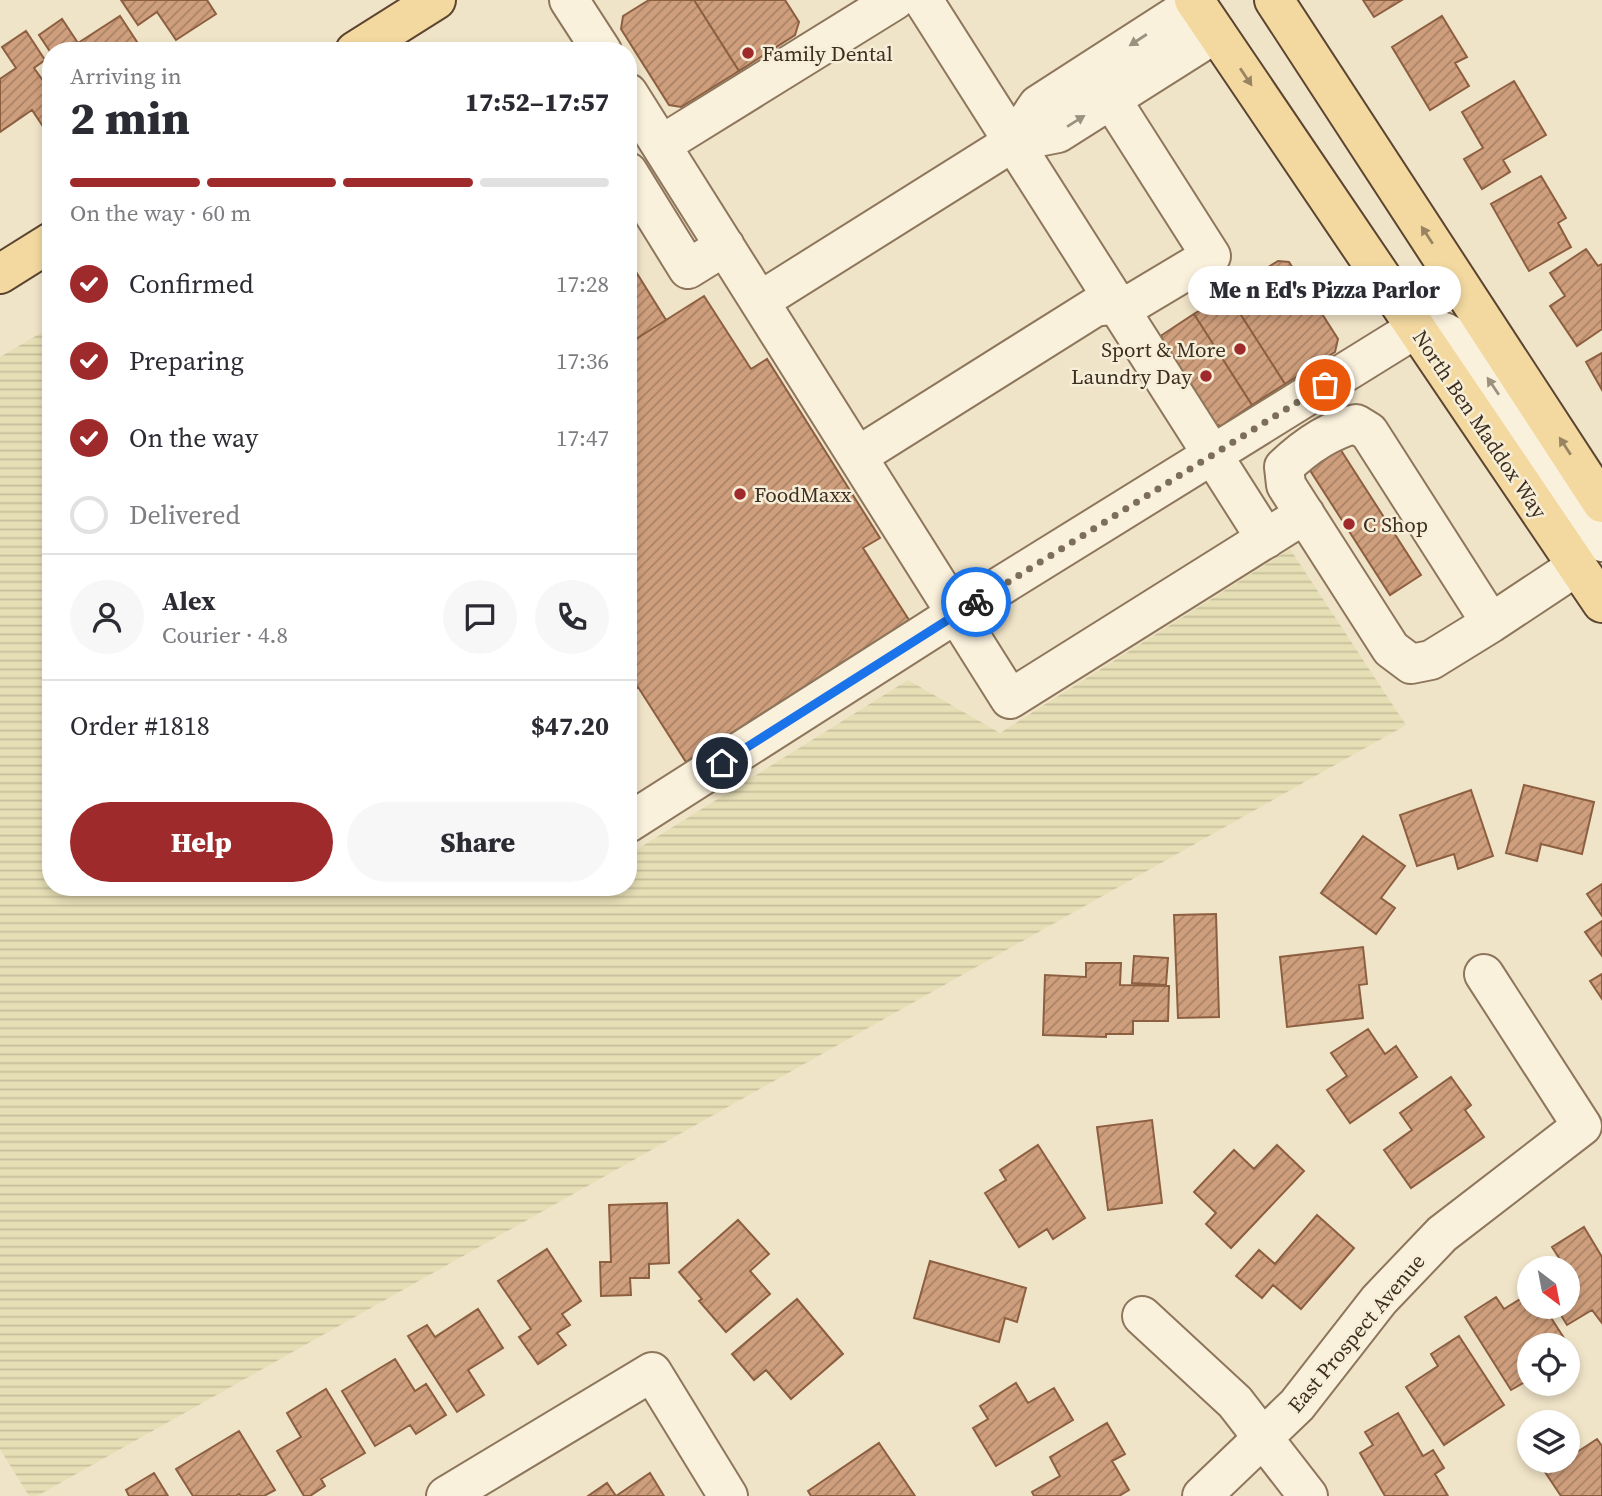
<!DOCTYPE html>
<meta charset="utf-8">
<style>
body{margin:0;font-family:"Source Serif 4",serif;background:#f7f7f7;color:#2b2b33;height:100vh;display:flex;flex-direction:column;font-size:26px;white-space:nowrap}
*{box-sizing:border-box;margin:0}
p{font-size:23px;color:#7c7c81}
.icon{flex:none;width:38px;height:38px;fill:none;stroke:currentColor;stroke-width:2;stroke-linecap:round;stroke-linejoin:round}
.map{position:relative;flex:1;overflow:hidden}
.side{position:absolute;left:42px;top:42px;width:595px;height:854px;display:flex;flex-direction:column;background:#fff;border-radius:28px;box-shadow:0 4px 10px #0003}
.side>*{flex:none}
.needle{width:46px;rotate:148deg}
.controls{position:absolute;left:1517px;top:1256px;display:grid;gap:14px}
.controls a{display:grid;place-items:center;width:63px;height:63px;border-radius:50%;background:#fff;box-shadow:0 4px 10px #0003;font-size:35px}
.pin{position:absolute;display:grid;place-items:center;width:60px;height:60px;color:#fff;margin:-30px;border:4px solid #fff;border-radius:50%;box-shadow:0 2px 7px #0007}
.courier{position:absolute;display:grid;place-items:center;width:70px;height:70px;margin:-35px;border:5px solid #1a73e8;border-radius:50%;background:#fff;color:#222;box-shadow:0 2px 9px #0007}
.bubble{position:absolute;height:49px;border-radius:24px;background:#fff;box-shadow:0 4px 10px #0003;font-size:23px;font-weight:800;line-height:49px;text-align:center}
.head em{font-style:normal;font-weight:800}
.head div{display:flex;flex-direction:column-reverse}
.head{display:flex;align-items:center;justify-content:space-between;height:119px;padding:0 28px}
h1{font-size:46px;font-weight:800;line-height:52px}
.bar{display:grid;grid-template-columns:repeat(4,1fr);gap:10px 7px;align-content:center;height:84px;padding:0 28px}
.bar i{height:9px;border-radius:5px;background:#e1e1e2}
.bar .selected{background:#9e2a2b}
.bar p{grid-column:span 4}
.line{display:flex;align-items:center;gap:18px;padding:0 28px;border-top:2px solid #e1e1e2}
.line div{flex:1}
.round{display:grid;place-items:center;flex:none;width:74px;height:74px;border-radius:37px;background:#f7f7f7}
ol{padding:0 28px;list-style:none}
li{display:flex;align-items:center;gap:21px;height:77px}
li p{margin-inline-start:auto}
li .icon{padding:7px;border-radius:50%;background:#9e2a2b;color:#fff;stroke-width:4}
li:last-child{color:#7c7c81}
li i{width:38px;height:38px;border:4px solid #e1e1e2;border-radius:50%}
.button{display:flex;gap:14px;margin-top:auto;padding:14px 28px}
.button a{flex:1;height:80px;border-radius:42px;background:#9e2a2b;color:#fff;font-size:28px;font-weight:800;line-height:80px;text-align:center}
.button a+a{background:#f7f7f7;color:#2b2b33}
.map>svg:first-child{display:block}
.farmland{fill:url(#farmland-rules)}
.building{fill:url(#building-hatch);stroke:#8d5f41;stroke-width:2}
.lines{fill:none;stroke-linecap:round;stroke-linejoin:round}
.minor-casing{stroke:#8d765c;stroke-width:42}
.major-casing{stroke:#5b4430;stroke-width:42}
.minor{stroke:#faf1dc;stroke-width:38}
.major{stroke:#f3d9a0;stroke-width:38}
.oneway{fill:#9c907e}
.oneway2{fill:#988460}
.done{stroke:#7c6e5b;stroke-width:7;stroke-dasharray:0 12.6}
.route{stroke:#1a73e8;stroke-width:9}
.poi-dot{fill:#9e2a2b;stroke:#f7eed8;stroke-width:2.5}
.labels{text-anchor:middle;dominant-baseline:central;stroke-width:5;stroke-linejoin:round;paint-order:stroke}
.poi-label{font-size:21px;fill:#3d2e20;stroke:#f7eed8;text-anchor:start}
.street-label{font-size:21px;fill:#3d2e20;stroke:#f7eed8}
</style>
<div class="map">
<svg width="1602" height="1496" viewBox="0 0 1602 1496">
<defs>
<pattern id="farmland-rules" width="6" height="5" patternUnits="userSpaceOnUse" patternTransform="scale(1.75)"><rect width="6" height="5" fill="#e6deb5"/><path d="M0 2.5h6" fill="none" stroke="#c6bf9b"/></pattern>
<pattern id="building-hatch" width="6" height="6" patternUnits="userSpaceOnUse" patternTransform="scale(1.75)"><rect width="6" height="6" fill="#cf9f7d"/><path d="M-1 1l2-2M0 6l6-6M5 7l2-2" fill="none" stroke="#a98266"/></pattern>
</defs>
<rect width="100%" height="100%" fill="#f0e4c8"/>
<path class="farmland" d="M51,327V887H628V855L908,680L1000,733L1290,549L1406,725L37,1496H29L0,1449V357Z"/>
<path class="building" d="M121,0H207L216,14L176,40L157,12L138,25Z
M649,0H694L739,71L681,107L669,105L621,29L623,16Z
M694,0H785L799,22L795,35L739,71Z
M1363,0H1402L1374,17Z
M120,16L143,51H51V53L39,35L62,19L78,43Z
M1442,16L1467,57L1455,63L1469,86L1430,110L1392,47Z
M26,31L45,60L34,68L51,92V124L44,128L32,110L0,132V79L16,68L2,47Z
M1514,81L1546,135L1503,160L1510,172L1482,189L1464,159L1483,148L1462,112Z
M1541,176L1566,218L1558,223L1571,247L1529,271L1491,204Z
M1586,249L1598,266L1602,264V329L1577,346L1550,306L1565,296L1550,273Z
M628,259L666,320L628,344Z
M1278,261L1289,262L1338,339L1335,352L1285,384L1227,293Z
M1227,293L1285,384L1252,405L1194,314Z
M704,296L751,369L767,359L880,538L863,548L909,620L686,762L638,687L628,693V344Z
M1194,314L1252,405L1221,426L1207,422L1159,348L1162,335Z
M1602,353V390L1586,362Z
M1335,441L1421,575L1390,595L1304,461Z
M1524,785L1594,802L1582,854L1541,844L1537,861L1506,853Z
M1471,790L1493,856L1458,869L1454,854L1417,866L1400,815Z
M1363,836L1405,866L1381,898L1395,908L1376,934L1321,893Z
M1602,884V916L1587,894Z
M1216,914L1219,1017L1178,1018L1174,915Z
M1602,921V956L1585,932Z
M1363,947L1367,984L1359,985L1363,1018L1287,1027L1280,957Z
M1134,956L1168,958L1166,985L1132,983Z
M1086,963H1121L1120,985L1169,986L1168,1021H1133V1034H1106V1037L1043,1035L1045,975L1086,977Z
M1602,974V999L1590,981Z
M1368,1029L1385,1054L1396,1046L1417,1077L1350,1123L1327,1090L1347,1076L1331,1053Z
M1451,1077L1471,1105L1465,1110L1484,1137L1411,1188L1384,1150L1412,1130L1400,1113Z
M1152,1120L1162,1203L1108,1210L1097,1127Z
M1038,1145L1085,1218L1053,1239L1047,1229L1019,1247L985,1193L1006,1180L1000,1170Z
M1277,1145L1304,1171L1231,1248L1206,1224L1216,1213L1194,1192L1234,1150L1254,1169Z
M667,1203L669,1263L649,1264V1278H630L631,1295L601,1296L600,1262H611L609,1205Z
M1317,1215L1354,1248L1301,1309L1273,1285L1262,1298L1236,1276L1259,1250L1275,1264Z
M738,1220L769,1254L750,1271L770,1294L726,1332L699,1301L702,1299L679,1272Z
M1584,1227L1602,1257V1323L1592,1310L1567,1325L1556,1307H1568V1269H1548L1561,1261L1552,1247Z
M547,1249L581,1301L562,1314L570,1325L557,1333L566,1345L538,1364L519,1337L531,1329L498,1281Z
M930,1261L1026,1288L1017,1322L1005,1318L999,1342L914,1318Z
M1530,1293V1307H1544L1573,1352L1568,1355V1346H1530V1379L1511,1390L1465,1317L1496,1297L1504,1309Z
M797,1299L843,1354L791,1399L766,1370L754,1380L732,1354Z
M478,1309L503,1348L468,1370L484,1395L457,1412L408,1336L427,1325L435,1337Z
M1459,1336L1504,1405L1444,1445L1406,1387L1438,1366L1431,1354Z
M395,1359L415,1391L426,1384L446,1415L416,1434L410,1425L375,1446L342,1391Z
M1016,1383L1028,1403L1054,1388L1073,1420L996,1466L973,1428L988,1419L980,1406Z
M326,1389L365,1453L321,1479L325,1486L310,1496H304L277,1451L301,1437L287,1413Z
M1398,1413L1423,1456L1433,1450L1444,1468L1435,1474L1448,1496H1385L1360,1453L1373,1445L1365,1432Z
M1107,1423L1125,1454L1112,1461L1129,1490L1119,1496H1034L1032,1492L1060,1476L1050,1457Z
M239,1431L275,1490L264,1496H241L239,1494L236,1496H193L176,1469Z
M1597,1439L1602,1446V1496H1561L1545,1472L1562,1461H1568V1458Z
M879,1443L915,1496H811L808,1491Z
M154,1473L168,1496H129L126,1490Z
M650,1473L664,1496H588L607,1483L616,1496Z"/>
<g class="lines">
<defs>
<path id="minor" d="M569,0L602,51
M923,0L1266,539
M628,93L1010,699L1305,514
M1013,142L1038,105L1196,3
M661,145L895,0
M628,172L688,269L725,246
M760,301L1013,142L1058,133L1216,33
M858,456L1095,307L1134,302L1211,256L1111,99
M1491,623L1369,432L1356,424C1329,430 1304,448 1284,467L1286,485L1391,649L1411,664L1431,660L1491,623L1577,566
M628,823L957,613L1415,329C1441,327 1451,333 1469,351L1582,518L1602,542
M1142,1316L1235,1402L1308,1496
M446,1496L652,1372L728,1496
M1202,1496L1297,1405L1379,1300L1442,1234L1582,1126L1484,974"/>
<path id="major" d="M1194,0L1602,603
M1274,0L1602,503
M355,51L436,0
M0,274L51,242"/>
</defs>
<use href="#minor" class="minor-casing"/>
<use href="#major" class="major-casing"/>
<use href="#minor" class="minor"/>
<use href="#major" class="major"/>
</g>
<defs><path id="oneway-solid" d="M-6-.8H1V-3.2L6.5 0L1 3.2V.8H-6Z" transform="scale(1.75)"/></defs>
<g class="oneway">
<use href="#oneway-solid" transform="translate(1138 40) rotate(147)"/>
<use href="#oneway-solid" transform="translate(1076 121) rotate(-32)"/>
<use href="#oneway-solid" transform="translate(1493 386) rotate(-124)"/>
</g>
<g class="oneway2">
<use href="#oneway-solid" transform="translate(1246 77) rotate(56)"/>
<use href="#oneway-solid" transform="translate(1427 235) rotate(-123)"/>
<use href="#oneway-solid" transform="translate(1565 446) rotate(-123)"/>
</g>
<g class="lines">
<path class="done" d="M976,602L1325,385"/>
<path class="route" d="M722,763L976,602"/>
</g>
<g class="poi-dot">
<circle cx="748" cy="53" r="7"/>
<circle cx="1240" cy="349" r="7"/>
<circle cx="1206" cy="376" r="7"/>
<circle cx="740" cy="494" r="7"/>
<circle cx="1349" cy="524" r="7"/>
</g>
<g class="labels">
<g class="poi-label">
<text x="762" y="53">Family Dental</text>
<text x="1226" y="349" text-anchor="end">Sport &amp; More</text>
<text x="1192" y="376" text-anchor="end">Laundry Day</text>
<text x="754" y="494">FoodMaxx</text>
<text x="1363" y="524">C Shop</text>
</g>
<g class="street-label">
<text transform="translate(1480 424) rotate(56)">North Ben Maddox Way</text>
<text transform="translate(1356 1333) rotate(-50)">East Prospect Avenue</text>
</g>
</g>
</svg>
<div class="controls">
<a><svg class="needle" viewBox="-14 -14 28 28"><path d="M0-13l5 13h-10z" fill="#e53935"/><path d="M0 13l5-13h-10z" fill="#7c7c81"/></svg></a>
<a><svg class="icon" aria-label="locate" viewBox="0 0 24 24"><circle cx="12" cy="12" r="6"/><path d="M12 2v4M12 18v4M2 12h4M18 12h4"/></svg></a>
<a><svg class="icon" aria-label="layers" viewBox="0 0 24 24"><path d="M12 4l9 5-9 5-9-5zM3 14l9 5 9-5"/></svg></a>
</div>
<div class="pin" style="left:1325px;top:385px;background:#ea580c"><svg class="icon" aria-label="bag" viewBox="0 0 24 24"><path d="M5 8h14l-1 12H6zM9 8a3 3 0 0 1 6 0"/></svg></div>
<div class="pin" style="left:722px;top:763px;background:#1f2937"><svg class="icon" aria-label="home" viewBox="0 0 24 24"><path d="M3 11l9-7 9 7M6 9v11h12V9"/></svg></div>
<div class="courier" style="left:976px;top:602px"><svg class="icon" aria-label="bike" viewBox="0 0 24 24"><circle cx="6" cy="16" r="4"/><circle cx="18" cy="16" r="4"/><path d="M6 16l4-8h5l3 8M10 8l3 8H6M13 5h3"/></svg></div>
<div class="bubble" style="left:1188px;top:266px;width:273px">Me n Ed's Pizza Parlor</div>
<section class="side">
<div class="head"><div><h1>2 min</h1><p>Arriving in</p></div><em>17:52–17:57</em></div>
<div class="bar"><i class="selected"></i><i class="selected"></i><i class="selected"></i><i></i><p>On the way · 60 m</p></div>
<ol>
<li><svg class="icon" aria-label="check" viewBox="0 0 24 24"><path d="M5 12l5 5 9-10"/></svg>Confirmed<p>17:28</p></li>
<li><svg class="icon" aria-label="check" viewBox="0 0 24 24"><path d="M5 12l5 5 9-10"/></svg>Preparing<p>17:36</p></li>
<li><svg class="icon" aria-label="check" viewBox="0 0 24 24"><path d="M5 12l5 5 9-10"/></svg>On the way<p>17:47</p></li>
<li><i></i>Delivered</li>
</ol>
<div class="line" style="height:126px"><a class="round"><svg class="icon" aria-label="person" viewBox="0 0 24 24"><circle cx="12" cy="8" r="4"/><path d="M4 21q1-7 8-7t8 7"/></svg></a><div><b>Alex</b><p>Courier · 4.8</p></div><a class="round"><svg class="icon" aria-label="chat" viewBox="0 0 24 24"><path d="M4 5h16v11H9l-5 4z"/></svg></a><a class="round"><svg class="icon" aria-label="phone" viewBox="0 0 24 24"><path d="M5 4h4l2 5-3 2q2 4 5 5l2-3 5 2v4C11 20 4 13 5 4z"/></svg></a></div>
<div class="line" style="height:91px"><div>Order #1818</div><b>$47.20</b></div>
<div class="button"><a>Help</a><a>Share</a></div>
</section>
</div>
